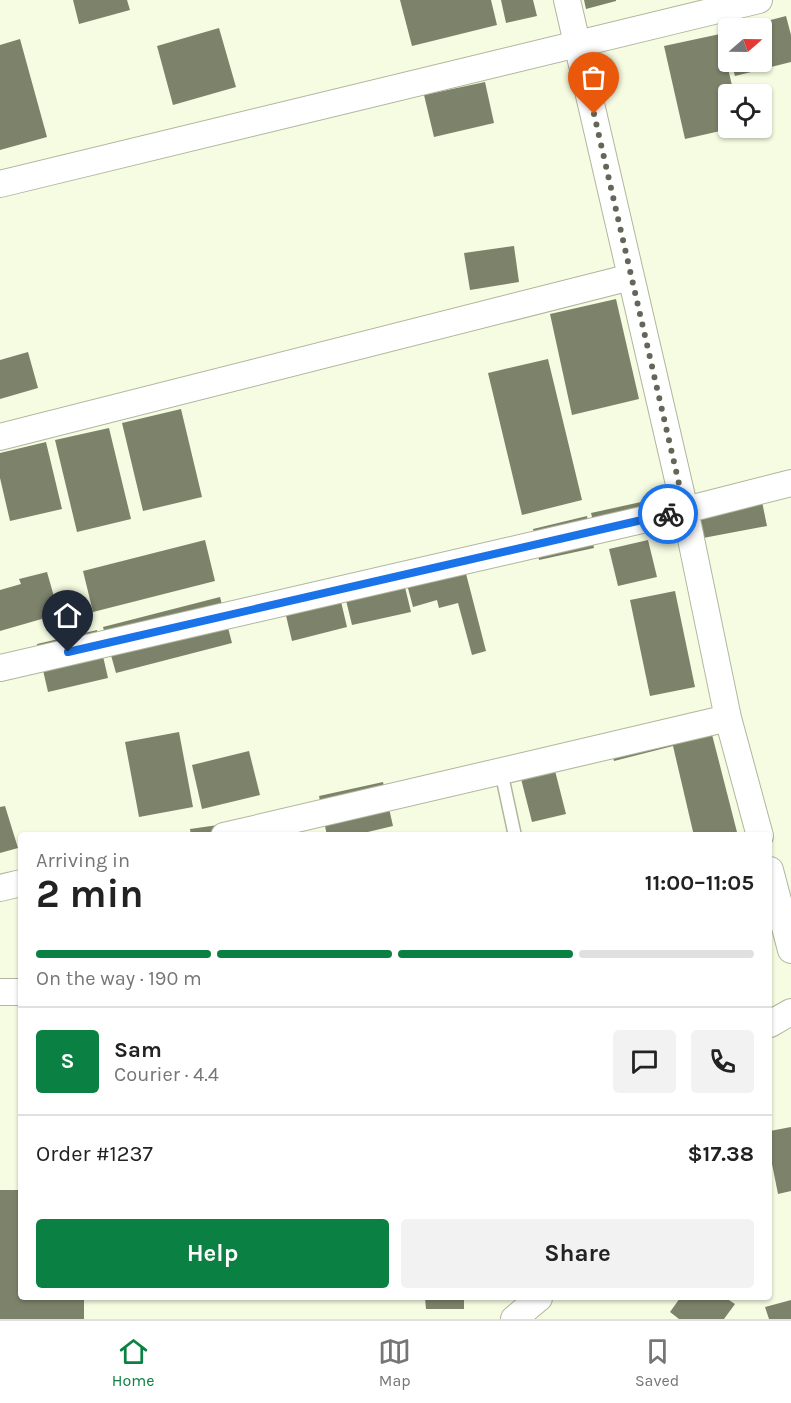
<!DOCTYPE html>
<meta charset="utf-8">
<style>
body{margin:0;font-family:Karla,sans-serif;background:#f2f2f2;color:#222;height:100vh;display:flex;flex-direction:column;font-size:22px;white-space:nowrap}
*{box-sizing:border-box;margin:0}
p{font-size:20px;color:#767676}
.icon{flex:none;width:33px;height:33px;fill:none;stroke:currentColor;stroke-width:2;stroke-linecap:round;stroke-linejoin:round}
.map{position:relative;flex:1;overflow:hidden}
.sheet{position:absolute;left:18px;top:832px;width:754px;height:468px;display:flex;flex-direction:column;background:#fff;border-radius:6px;box-shadow:0 2px 4px #0004}
.sheet>*{flex:none}
.needle{width:39px;rotate:70deg}
.tools{position:absolute;left:718px;top:18px;display:grid;gap:12px}
.tools a{display:grid;place-items:center;width:54px;height:54px;border-radius:6px;background:#fff;box-shadow:0 2px 4px #0004;font-size:30px}
.pin{position:absolute;display:grid;place-items:center;width:51px;height:51px;color:#fff;margin:-62px -26px;border-radius:50% 50% 50% 0;rotate:-45deg;box-shadow:0 0 6px #0007}
.pin .icon{rotate:45deg}
.courier{position:absolute;display:grid;place-items:center;width:60px;height:60px;margin:-30px;border:4px solid #1a73e8;border-radius:50%;background:#fff;color:#222;box-shadow:0 2px 8px #0007}
.summary em{font-style:normal;font-weight:700}
.summary div{display:flex;flex-direction:column-reverse}
.summary{display:flex;align-items:center;justify-content:space-between;height:102px;padding:0 18px}
h1{font-size:39px;font-weight:700;line-height:45px}
.bar{display:grid;grid-template-columns:repeat(4,1fr);gap:9px 6px;align-content:center;height:72px;padding:0 18px}
.bar i{height:8px;border-radius:4px;background:#e0e0e0}
.bar .active{background:#0b8043}
.bar p{grid-column:span 4}
.line{display:flex;align-items:center;gap:15px;padding:0 18px;border-top:2px solid #e0e0e0}
.line div{flex:1}
.round{display:grid;place-items:center;flex:none;width:63px;height:63px;border-radius:6px;background:#f2f2f2}
.action{display:flex;gap:12px;margin-top:auto;padding:12px 18px}
.action a{flex:1;height:69px;border-radius:6px;background:#0b8043;color:#fff;font-size:24px;font-weight:700;line-height:69px;text-align:center}
.action a+a{background:#f2f2f2;color:#222}
.menu{display:flex;justify-content:space-around;align-items:center;height:84px;border-top:2px solid #e0e0e0;background:#fff;font-size:16px;color:#767676}
.menu a{display:grid;justify-items:center;gap:3px}
.menu .active{color:#0b8043}
.map>svg:first-child{display:block}
.building{fill:#7d836b}
.lines{fill:none;stroke-linecap:round;stroke-linejoin:round}
.lane-casing{stroke:#afb69d;stroke-width:15}
.street-casing{stroke:#afb69d;stroke-width:28}
.lane{stroke:#fff;stroke-width:12}
.street{stroke:#fff;stroke-width:26}
.done{stroke:#636758;stroke-width:6;stroke-dasharray:0 10.8}
.route{stroke:#1a73e8;stroke-width:8}
</style>
<div class="map">
<svg width="791" height="1319" viewBox="0 0 791 1319">
<rect width="100%" height="100%" fill="#f5fce1"/>
<path class="building" d="M73,0H127L130,10L79,24Z
M400,0H491L497,25L412,46Z
M501,0H533L537,16L506,23Z
M584,0H616V1L586,9Z
M786,16L791,35V62L735,76L731,62H762V28H739Z
M219,28L236,87L173,105L157,46Z
M720,34L734,94H729V129L685,139L664,46Z
M20,39L47,137L0,150V45Z
M485,82L494,123L434,137L424,95Z
M514,246L519,282L470,290L464,253Z
M616,299L639,399L572,415L550,314Z
M28,352L38,388L0,399V360Z
M548,359L582,500L522,515L488,373Z
M181,409L202,497L143,511L122,423Z
M109,428L131,519L77,532L55,440Z
M46,442L62,509L10,521L0,478V453Z
M758,482L767,526L703,538L695,494Z
M641,502L647,530L598,541L591,513Z
M587,516L594,548L539,560L533,529Z
M205,540L215,581L93,612L83,571Z
M648,540L657,577L618,586L609,549Z
M463,562L486,651L472,655L458,603L439,608L437,600L413,607L405,577Z
M47,572L59,614L0,631V590L21,584L19,579Z
M403,579L411,612L352,625L344,592Z
M675,591L695,687L650,696L630,600Z
M339,593L347,627L292,641L284,607Z
M220,597L232,643L116,673L103,627Z
M97,630L108,678L48,692L37,644Z
M706,711L738,836H694L673,746L614,761L608,736Z
M179,732L193,807L139,817L125,742Z
M249,751L260,795L202,809L192,765Z
M550,751L566,814L532,822L516,759Z
M383,782L393,826L351,836H327L319,796Z
M5,806L18,848L0,853V807Z
M218,825L219,836H191L190,829Z
M791,1127V1191L778,1194L770,1154V1131Z
M0,1190H21V1298H84V1319H0Z
M425,1298H464V1309H426Z
M680,1298H726L735,1304L724,1319H679L670,1312Z
M791,1300V1319H769L765,1307Z"/>
<g class="lines">
<defs>
<path id="lane" d="M501,771L515,836"/>
<path id="street" d="M567,0L685,510L728,718L760,836
M0,184L759,0
M0,437L631,277
M0,668L685,510L791,483
M224,836L728,718
M770,870L791,950
M0,888L21,883
M0,992H21
M770,1024L791,1012
M514,1319L539,1298"/>
</defs>
<use href="#lane" class="lane-casing"/>
<use href="#street" class="street-casing"/>
<use href="#lane" class="lane"/>
<use href="#street" class="street"/>
</g>
<g class="lines">
<path class="done" d="M594,114L685,510L668,514"/>
<path class="route" d="M68,652L668,514"/>
</g>
</svg>
<div class="tools">
<a><svg class="needle" viewBox="-14 -14 28 28"><path d="M0-13l5 13h-10z" fill="#e53935"/><path d="M0 13l5-13h-10z" fill="#767676"/></svg></a>
<a><svg class="icon" aria-label="locate" viewBox="0 0 24 24"><circle cx="12" cy="12" r="6"/><path d="M12 2v4M12 18v4M2 12h4M18 12h4"/></svg></a>
</div>
<div class="pin" style="left:594px;top:114px;background:#ea580c"><svg class="icon" aria-label="bag" viewBox="0 0 24 24"><path d="M5 8h14l-1 12H6zM9 8a3 3 0 0 1 6 0"/></svg></div>
<div class="pin" style="left:68px;top:652px;background:#1f2937"><svg class="icon" aria-label="home" viewBox="0 0 24 24"><path d="M3 11l9-7 9 7M6 9v11h12V9"/></svg></div>
<div class="courier" style="left:668px;top:514px"><svg class="icon" aria-label="bike" viewBox="0 0 24 24"><circle cx="6" cy="16" r="4"/><circle cx="18" cy="16" r="4"/><path d="M6 16l4-8h5l3 8M10 8l3 8H6M13 5h3"/></svg></div>
<section class="sheet">
<div class="summary"><div><h1>2 min</h1><p>Arriving in</p></div><em>11:00–11:05</em></div>
<div class="bar"><i class="active"></i><i class="active"></i><i class="active"></i><i></i><p>On the way · 190 m</p></div>
<div class="line" style="height:108px"><b class="round" style="background:#0b8043;color:#fff">S</b><div><b>Sam</b><p>Courier · 4.4</p></div><a class="round"><svg class="icon" aria-label="chat" viewBox="0 0 24 24"><path d="M4 5h16v11H9l-5 4z"/></svg></a><a class="round"><svg class="icon" aria-label="phone" viewBox="0 0 24 24"><path d="M5 4h4l2 5-3 2q2 4 5 5l2-3 5 2v4C11 20 4 13 5 4z"/></svg></a></div>
<div class="line" style="height:78px"><div>Order #1237</div><b>$17.38</b></div>
<div class="action"><a>Help</a><a>Share</a></div>
</section>
</div>
<nav class="menu">
<a class="active"><svg class="icon" aria-label="home" viewBox="0 0 24 24"><path d="M3 11l9-7 9 7M6 9v11h12V9"/></svg>Home</a>
<a><svg class="icon" aria-label="map" viewBox="0 0 24 24"><path d="M3 6l6-2 6 2 6-2v14l-6 2-6-2-6 2zM9 4v14M15 6v14"/></svg>Map</a>
<a><svg class="icon" aria-label="saved" viewBox="0 0 24 24"><path d="M7 4h10v16l-5-4-5 4z"/></svg>Saved</a>
</nav>
